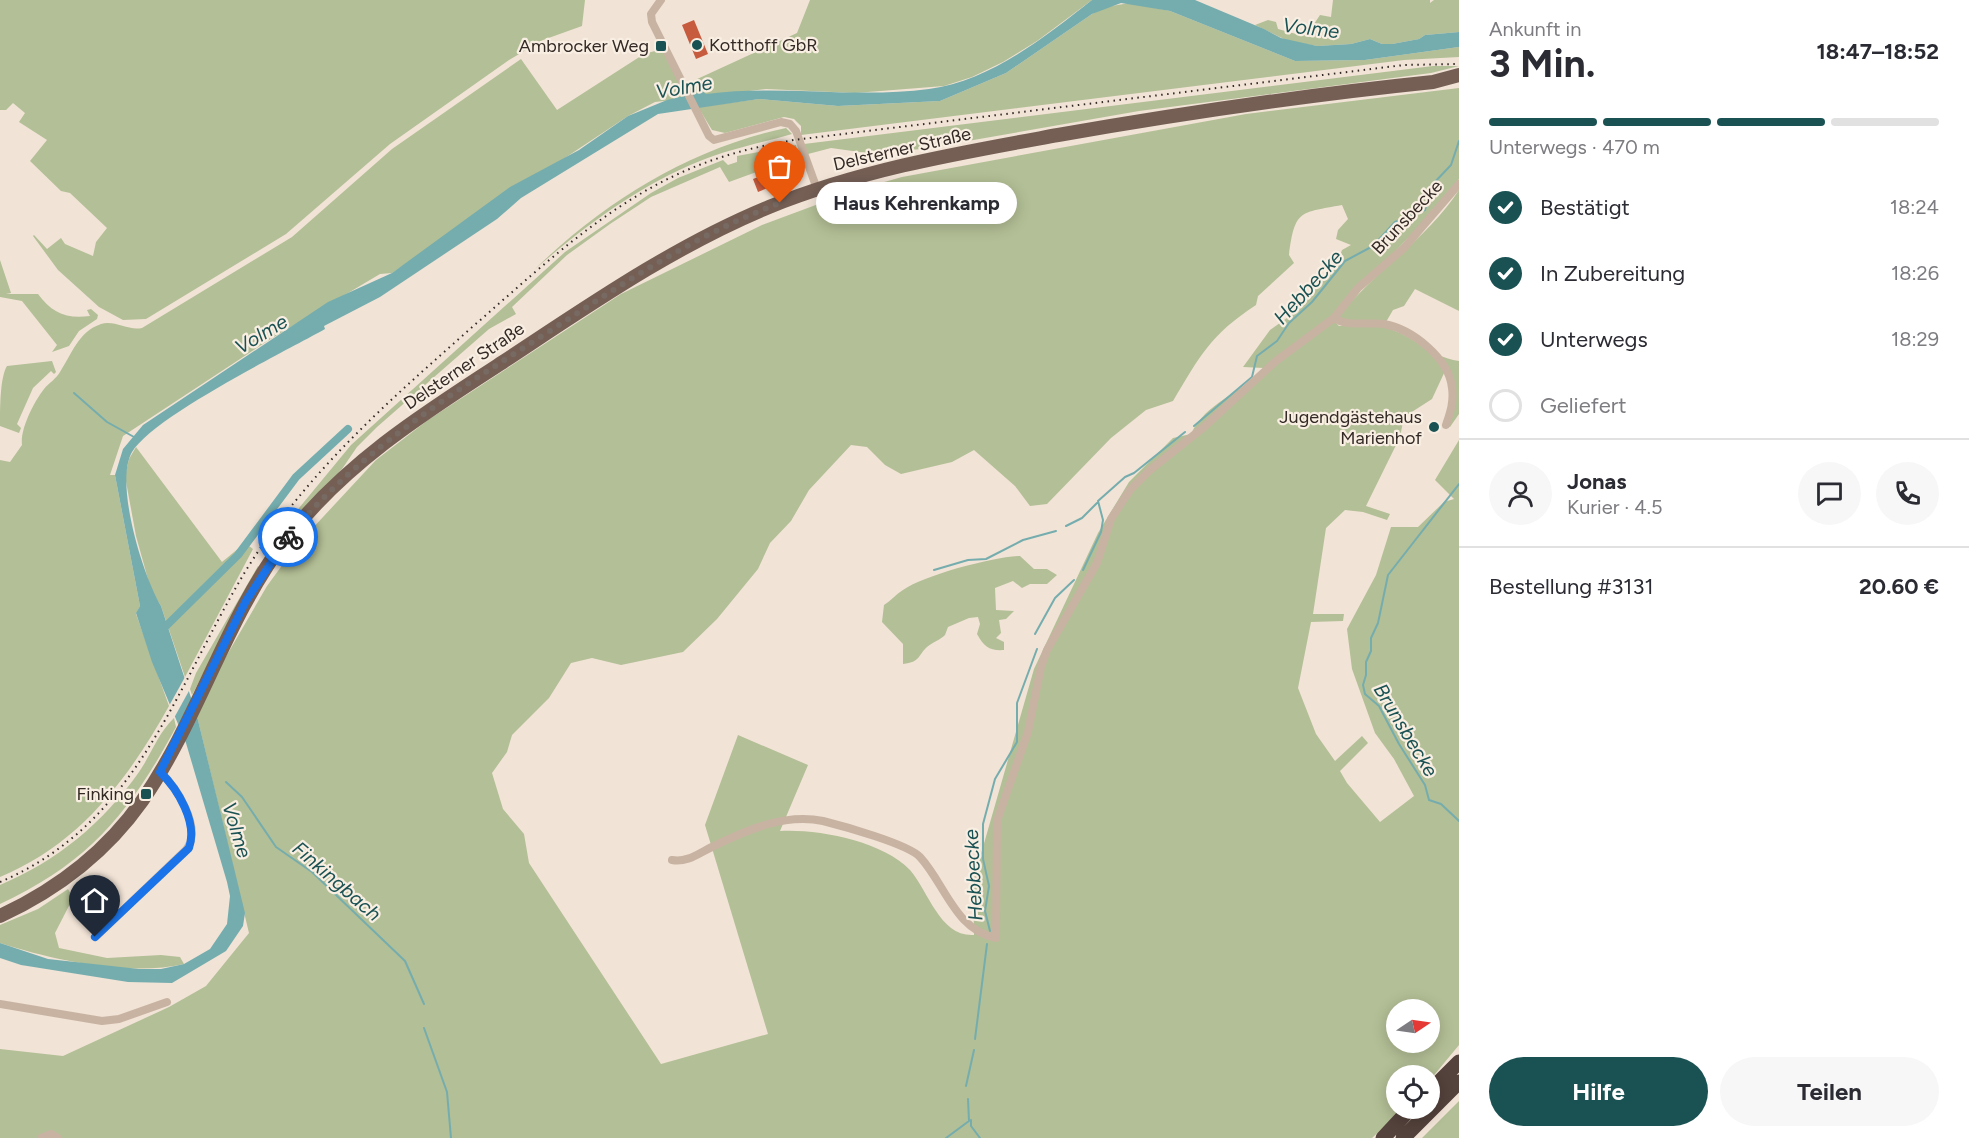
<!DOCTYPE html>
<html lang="de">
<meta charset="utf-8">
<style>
body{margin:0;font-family:Figtree,sans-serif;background:#f7f7f7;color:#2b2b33;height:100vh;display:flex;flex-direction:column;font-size:22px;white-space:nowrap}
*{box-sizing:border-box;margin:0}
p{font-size:20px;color:#7c7c81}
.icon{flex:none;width:33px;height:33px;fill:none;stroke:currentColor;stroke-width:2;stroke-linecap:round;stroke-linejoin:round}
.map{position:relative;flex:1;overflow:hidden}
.panel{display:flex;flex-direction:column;background:#fff;width:510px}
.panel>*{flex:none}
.needle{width:39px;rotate:77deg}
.buttons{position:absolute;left:1386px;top:999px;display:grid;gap:12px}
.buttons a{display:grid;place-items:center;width:54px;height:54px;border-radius:50%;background:#fff;box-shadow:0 3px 15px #0003;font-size:30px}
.pin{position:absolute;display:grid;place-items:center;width:51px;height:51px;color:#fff;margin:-62px -26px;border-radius:50% 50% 50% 0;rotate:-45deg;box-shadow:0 0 6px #0007}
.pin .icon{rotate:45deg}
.courier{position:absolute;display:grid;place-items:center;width:60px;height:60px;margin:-30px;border:4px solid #1a73e8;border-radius:50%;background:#fff;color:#222;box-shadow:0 2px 8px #0007}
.bubble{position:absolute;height:42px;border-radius:21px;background:#fff;box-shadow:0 3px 15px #0003;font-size:20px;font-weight:700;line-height:42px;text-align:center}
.summary em{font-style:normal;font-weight:700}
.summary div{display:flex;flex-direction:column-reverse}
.summary{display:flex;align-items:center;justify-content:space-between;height:102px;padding:0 30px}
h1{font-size:39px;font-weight:700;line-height:45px}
.bar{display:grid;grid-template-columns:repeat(4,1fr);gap:9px 6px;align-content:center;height:72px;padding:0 30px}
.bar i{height:8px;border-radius:4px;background:#e1e1e2}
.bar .on{background:#1a5254}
.bar p{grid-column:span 4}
.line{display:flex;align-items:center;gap:15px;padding:0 30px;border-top:2px solid #e1e1e2}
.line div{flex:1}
.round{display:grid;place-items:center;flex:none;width:63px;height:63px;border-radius:32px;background:#f7f7f7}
ol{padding:0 30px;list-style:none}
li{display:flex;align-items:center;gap:18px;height:66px}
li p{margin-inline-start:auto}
li .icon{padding:6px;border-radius:50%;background:#1a5254;color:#fff;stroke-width:4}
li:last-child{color:#7c7c81}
li i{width:33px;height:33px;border:3px solid #e1e1e2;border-radius:50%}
.primary-button{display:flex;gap:12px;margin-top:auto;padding:12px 30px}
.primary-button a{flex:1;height:69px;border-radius:36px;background:#1a5254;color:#fff;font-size:24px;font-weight:700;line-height:69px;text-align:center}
.primary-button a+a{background:#f7f7f7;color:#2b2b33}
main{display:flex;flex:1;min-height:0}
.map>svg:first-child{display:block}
.green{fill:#b3bf96;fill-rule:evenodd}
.water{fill:#75adae}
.pier{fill:#f1e3d6}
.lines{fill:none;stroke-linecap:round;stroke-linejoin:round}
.stream{stroke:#75adae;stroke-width:2}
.canal{stroke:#75adae;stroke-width:8}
.building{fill:#c75b3e}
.street{stroke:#c8b3a2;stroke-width:8}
.primary{stroke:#755f55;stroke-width:14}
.highway{stroke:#54423c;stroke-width:15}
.rail{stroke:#332925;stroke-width:2;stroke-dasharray:1.5 4.5;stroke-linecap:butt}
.done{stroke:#766a63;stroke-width:6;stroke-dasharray:0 10.8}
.route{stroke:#1a73e8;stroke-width:8}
.poi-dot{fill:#1a5254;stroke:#f9eee2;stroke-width:2}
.labels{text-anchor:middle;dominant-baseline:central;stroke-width:4.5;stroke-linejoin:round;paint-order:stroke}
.poi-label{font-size:18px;fill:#332925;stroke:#f9eee2;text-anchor:end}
.street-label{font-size:18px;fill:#332925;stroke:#f9eee2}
.water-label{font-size:20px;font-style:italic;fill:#1a5254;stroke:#f9eee2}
</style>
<main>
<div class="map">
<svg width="1459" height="1138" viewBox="0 0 1459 1138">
<rect width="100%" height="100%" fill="#f1e3d6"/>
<path class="green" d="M0,0H585L582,26L543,40L509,60L390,144L286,234L146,319L123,320L99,307L58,270L33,236L34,235L47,249L61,238L65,244L93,256L96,242L107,228L70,193L61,191L30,161L47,140L19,122L25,113L13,103L6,110H0Z
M810,0H1092L1037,41L1003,62L972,77L944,86L855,93L766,89L655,102L628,116L392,273L380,274L269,340L123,436L110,475H115L140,606L136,614L169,706C128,779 80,844 0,877V460L10,462L22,445C20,429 34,402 44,389C49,383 56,379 60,372C72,354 78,332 101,324C115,320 128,331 142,328L292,237L392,149L521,59L557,110L644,54L662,49L682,86L797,33Z
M1333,0H1430V3L1434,0H1459V32L1425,35L1419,39L1392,44H1382L1370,39L1351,44L1317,46L1288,41L1255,25L1268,20L1276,22L1278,29L1296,34H1314V24L1320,15L1331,17Z
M1130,3L1170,11L1295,61L1365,60L1459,47V57L1404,60L801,135V126L794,119L784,117L725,133L712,130L698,107L759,99L838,106L940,101L1006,73L1092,14L1105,7Z
M1433,66H1459L1431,73L1139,111L922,149L867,153L831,148L808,154L804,144Z
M1459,88V179L1449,195L1387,260L1330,317L1339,326C1353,325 1368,324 1382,327C1411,332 1428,357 1459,361V414L1450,427L1446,425L1453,404L1445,371L1432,399L1404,417L1400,437L1366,506L1390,514L1387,520L1363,512L1345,510L1326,528L1313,614H1344L1343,621L1311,622L1298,688L1316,734L1335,761L1362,736L1368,743L1340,771L1347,783L1380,822L1414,796L1394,759L1375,733L1352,669L1347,629L1376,575L1391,527H1418L1444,502L1454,499L1435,480L1459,440V1045L1430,1080V1076H1396V1108L1403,1109L1372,1138H0V1049L63,1056L169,1007L206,986L249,933L197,716L224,660L267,586L297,545L376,460L428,420L621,294L762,225L856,190L902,177L1246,114ZM1342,205L1348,219L1338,230L1336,239L1351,245L1342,250L1336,267L1309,291L1294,313L1270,330L1243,367L1264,368C1241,394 1206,402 1191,434L1173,438L1129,482L1098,533L1034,669L973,882L974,935C940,937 929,892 910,870C882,841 819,829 780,831L808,765L738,735L705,825L768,1034L661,1064L529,863L524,834L503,809L492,773L507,752L512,735L549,698L571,663L592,658L621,665L683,652L717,619L758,569L770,543L791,521L809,490L851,445L867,447L885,465L901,474L952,462L974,450L1015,486L1030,506L1047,504L1111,438L1146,410L1173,401C1200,356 1210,335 1256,305L1258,296L1294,263L1289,255C1295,209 1300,213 1342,205ZM1396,1010H1430V1042H1396Z
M786,128L792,134C761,143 729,149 700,161C638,186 585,226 535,269C604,202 691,148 786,128Z
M796,145L798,157L729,182L720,167L651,197L610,224L567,255L512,307L516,314L489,329L377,427L357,447L342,469L287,527L285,525L351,445L565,252L651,193L678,178L723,160L728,165L737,162V156Z
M1459,190V311L1415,289L1404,306L1393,310L1386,322L1341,320L1338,317C1374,272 1427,239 1459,190Z
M0,260L11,293L6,294H38C52,313 66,319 90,316L87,310L91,309L98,315L97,319L79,331L69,346L52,352L57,345L22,301L0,297Z
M52,361L56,372L54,374L51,371L33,388L17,424L21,428L19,433L0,426C0,409 0,377 7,366Z
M136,447L222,562L245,543L253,549L185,677L161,606L151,590L136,536L125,476L129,459Z
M1020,556L1034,569H1047L1057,575L1047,584H1030L1022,588L1013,581L995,588L996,610L1014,611L1006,619L999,620L1001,633L996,638L1004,642V650C990,651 984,647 977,634L980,624L978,617L969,618L948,627L945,635C940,640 933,642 927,647C918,655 921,662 903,664V644L882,622L884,605C891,601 896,594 903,590C925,575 993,557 1020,556Z
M258,566L259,567L192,695L190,689L196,673Z
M174,718L176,727C130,812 90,862 0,904V885C57,861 103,823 139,772C151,755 158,733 174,718Z
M68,889L73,898L55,933L59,948L107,958L161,955L180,957L184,964C129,977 53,960 0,943V925L38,909Z
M1459,1101V1138H1422Z"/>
<path class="water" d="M1092,0H1195L1264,29L1281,38L1317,46L1351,44L1370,39L1382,44H1392L1419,39L1425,35L1459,32V47L1365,60L1295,61L1170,11L1121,3L1092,14L1006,73L940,101L838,106L759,99L658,114L521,198L497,219L380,297L324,326L325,329C284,352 154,416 132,452C114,483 143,576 161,606L197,716L245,913L243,926L226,951L172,983L128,982L21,965L0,958V943L48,959L139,969H161L184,964L210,949L227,924L230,896L227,882L186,743L152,662L136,613L140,606L115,475L123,449L143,425L328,302L392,273L510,187L579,150L628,116L667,100L698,93L699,88L706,94C780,84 855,99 929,89C990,81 1045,37 1092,0Z"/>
<path class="pier" d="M185,677L190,689L174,718L169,706Z"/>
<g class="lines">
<path class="stream" d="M74,393L107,422L134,437
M1194,426L1252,377L1257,356L1277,341L1289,323L1312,302L1345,261L1373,246L1395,222L1425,210L1432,185L1451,165L1459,141
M1459,484L1388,575L1378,623L1371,638V651L1366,662V675L1363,685L1365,694L1379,706L1399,744L1425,785L1429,800L1441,804L1459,821
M1066,526L1082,518L1097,503
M934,570L968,560L986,559L1023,540L1056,531
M1083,570L1101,532L1103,520L1098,501L1125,477L1134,473L1185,432
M1035,634L1055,598L1074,580
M226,782L242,797L276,847L312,872L405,961L424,1004
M990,931L985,911L989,886L983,859V824L995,779L1017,742V703L1037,649
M424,1028L447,1092L451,1138
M975,1039L987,944
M966,1086L974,1050
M971,1120V1126L980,1138
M946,1138L969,1121L968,1099"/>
<path class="canal" d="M161,631L238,555L296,477L348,429"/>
</g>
<path class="building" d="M694,20L708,54L696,59L682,25Z
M781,168L785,178L791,176L795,186L773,195L770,187L758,192L753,179Z"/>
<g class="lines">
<path class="street" d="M661,0L651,14L652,22L709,136L714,140L781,122L790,124L796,131L817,189
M1334,318C1346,327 1368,322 1384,324C1412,329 1449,358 1452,388C1454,402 1450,413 1446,425
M672,860C688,863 700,852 714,846C747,830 785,813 823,821C843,826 908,844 920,857C945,884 955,930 996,938L997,821L1028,732L1041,667L1047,650L1097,563L1111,519L1130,490L1150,470L1204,427L1276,361L1334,318L1358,288L1404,248L1459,184
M95,937L186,850C203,828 177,788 160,772
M0,1004L102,1021L119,1019L167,1002
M41,1138L51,1134L58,1138"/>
<path class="primary" d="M0,916C56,890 106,852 142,801C199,719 225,619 286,539C345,463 424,413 503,362C588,306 674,246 769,207C863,169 959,153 1058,135C1184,113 1306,95 1433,82L1459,75"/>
<path class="highway" d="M1430,1091L1459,1062
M1383,1138L1411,1108
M1403,1138L1459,1082"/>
<path class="rail" d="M0,882C137,824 175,689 245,572C306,472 392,398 478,322C540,268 601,210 676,175C714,157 753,147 794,140L1404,65L1459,64"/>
</g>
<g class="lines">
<path class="done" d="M288,537C363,447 456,391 553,329C625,282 699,233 780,203"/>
<path class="route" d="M95,937L189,848C198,823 178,789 160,772L246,601L288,537"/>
</g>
<g class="poi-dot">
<circle cx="697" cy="45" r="6"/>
<rect x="655" y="40" width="12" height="12" rx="3"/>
<circle cx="1434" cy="427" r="6"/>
<rect x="140" y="788" width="12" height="12" rx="3"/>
</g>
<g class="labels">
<g class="poi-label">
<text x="709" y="45" text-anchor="start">Kotthoff GbR</text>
<text x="649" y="46">Ambrocker Weg</text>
<text x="1422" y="417">Jugendgästehaus<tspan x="1422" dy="21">Marienhof</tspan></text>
<text x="134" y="794">Finking</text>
</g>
<g class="street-label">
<text transform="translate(902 149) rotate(-13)">Delsterner Straße</text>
<text transform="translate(1407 217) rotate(-47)">Brunsbecke</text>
<text transform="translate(464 366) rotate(-34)">Delsterner Straße</text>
</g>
<g class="water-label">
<text transform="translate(1311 28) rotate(7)">Volme</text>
<text transform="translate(684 87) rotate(-10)">Volme</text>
<text transform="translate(1308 287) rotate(-48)">Hebbecke</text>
<text transform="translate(261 334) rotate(-31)">Volme</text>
<text transform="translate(1406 730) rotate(59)">Brunsbecke</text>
<text transform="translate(237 830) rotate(73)">Volme</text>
<text transform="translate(973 875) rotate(-93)">Hebbecke</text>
<text transform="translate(337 881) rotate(41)">Finkingbach</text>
</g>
</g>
</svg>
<div class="buttons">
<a><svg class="needle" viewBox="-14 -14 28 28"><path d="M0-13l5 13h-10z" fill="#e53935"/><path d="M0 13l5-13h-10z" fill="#7c7c81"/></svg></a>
<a><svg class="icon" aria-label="locate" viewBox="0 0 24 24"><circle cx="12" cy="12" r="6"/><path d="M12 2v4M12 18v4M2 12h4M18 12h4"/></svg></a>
</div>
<div class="pin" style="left:780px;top:203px;background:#ea580c"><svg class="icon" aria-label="bag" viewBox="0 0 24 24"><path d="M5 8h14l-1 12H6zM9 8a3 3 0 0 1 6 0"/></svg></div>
<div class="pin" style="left:95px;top:937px;background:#1f2937"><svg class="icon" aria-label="home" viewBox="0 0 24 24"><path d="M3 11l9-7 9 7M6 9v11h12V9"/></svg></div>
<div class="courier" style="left:288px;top:537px"><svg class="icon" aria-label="bike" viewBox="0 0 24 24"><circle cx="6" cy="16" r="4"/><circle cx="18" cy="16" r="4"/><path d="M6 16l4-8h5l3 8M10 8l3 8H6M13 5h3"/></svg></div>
<div class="bubble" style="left:816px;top:182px;width:201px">Haus Kehrenkamp</div>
</div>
<section class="panel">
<div class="summary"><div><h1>3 Min.</h1><p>Ankunft in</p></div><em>18:47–18:52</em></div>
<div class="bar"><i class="on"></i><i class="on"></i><i class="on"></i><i></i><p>Unterwegs · 470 m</p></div>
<ol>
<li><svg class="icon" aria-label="check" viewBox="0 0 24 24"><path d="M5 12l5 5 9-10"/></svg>Bestätigt<p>18:24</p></li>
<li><svg class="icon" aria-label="check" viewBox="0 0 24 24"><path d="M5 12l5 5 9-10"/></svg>In Zubereitung<p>18:26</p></li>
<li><svg class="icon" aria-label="check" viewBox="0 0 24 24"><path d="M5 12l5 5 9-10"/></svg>Unterwegs<p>18:29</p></li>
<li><i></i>Geliefert</li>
</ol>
<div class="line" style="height:108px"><a class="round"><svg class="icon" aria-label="person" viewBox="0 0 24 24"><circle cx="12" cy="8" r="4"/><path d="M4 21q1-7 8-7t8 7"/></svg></a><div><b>Jonas</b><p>Kurier · 4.5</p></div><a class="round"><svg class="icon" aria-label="chat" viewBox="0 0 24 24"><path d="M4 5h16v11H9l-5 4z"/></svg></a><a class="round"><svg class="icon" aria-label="phone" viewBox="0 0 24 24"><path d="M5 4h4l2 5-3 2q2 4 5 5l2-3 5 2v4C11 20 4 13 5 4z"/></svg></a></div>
<div class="line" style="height:78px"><div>Bestellung #3131</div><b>20.60 €</b></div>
<div class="primary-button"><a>Hilfe</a><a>Teilen</a></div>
</section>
</main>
